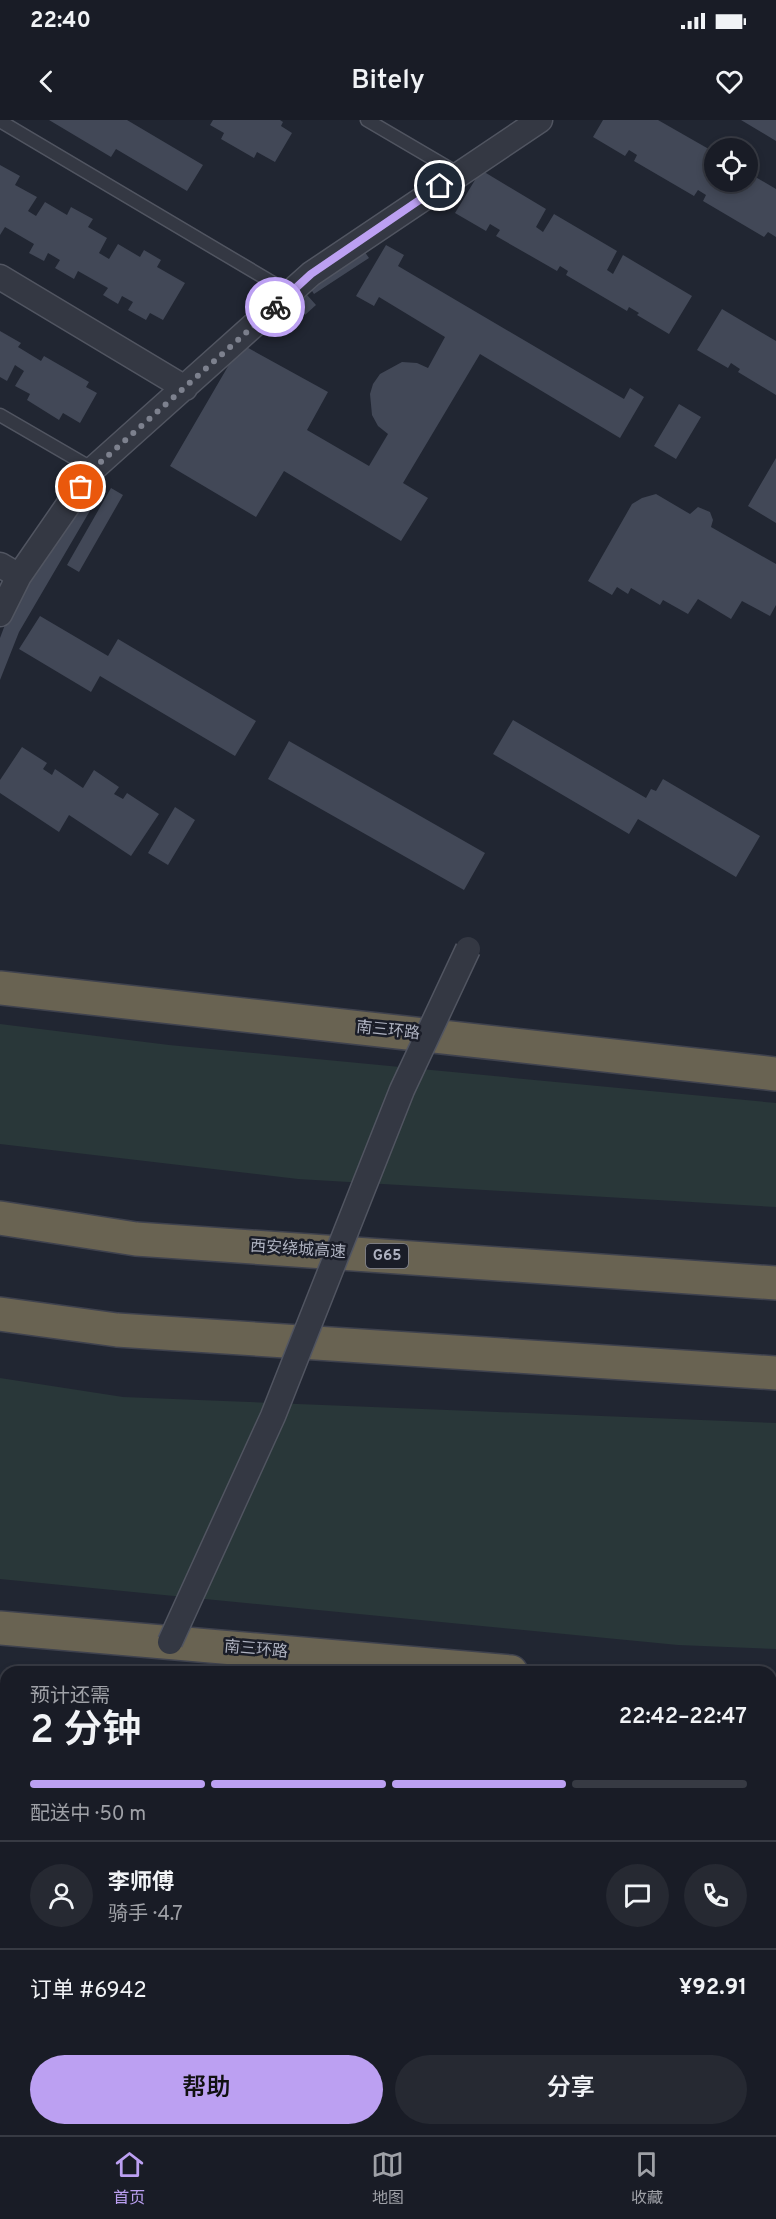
<!DOCTYPE html>
<html lang="zh">
<meta charset="utf-8">
<style>
body{margin:0;font-family:Overpass,"Noto Sans SC",sans-serif;background:#262932;color:#f1f3f6;height:100vh;display:flex;flex-direction:column;font-size:22px;white-space:nowrap}
*{box-sizing:border-box;margin:0}
p{font-size:20px;color:#9fa1a7}
.icon{flex:none;width:33px;height:33px;fill:none;stroke:currentColor;stroke-width:2;stroke-linecap:round;stroke-linejoin:round}
.map{position:relative;flex:1;overflow:hidden}
.drawer{position:absolute;left:0px;top:1546px;width:777px;height:470px;display:flex;flex-direction:column;background:#191c26;border-radius:18px 18px 0 0;box-shadow:0 3px 9px #0003,0 0 0 2px #373a43}
.drawer>*{flex:none}
.buttons{position:absolute;left:704px;top:18px;display:grid;gap:12px}
.buttons a{display:grid;place-items:center;width:54px;height:54px;border-radius:50%;background:#191c26;box-shadow:0 3px 9px #0003,0 0 0 2px #373a43;font-size:30px}
.pin{position:absolute;display:grid;place-items:center;width:51px;height:51px;color:#fff;margin:-26px;border:3px solid #fff;border-radius:50%;box-shadow:0 2px 6px #0007}
.courier{position:absolute;display:grid;place-items:center;width:60px;height:60px;margin:-30px;border:4px solid #bca0f2;border-radius:50%;background:#fff;color:#222;box-shadow:0 2px 8px #0007}
.summary em{font-style:normal;font-weight:600}
.summary div{display:flex;flex-direction:column-reverse}
.summary{display:flex;align-items:center;justify-content:space-between;height:102px;padding:0 30px}
h1{font-size:39px;font-weight:600;line-height:45px}
.bar{display:grid;grid-template-columns:repeat(4,1fr);gap:9px 6px;align-content:center;height:72px;padding:0 30px}
.bar i{height:8px;border-radius:4px;background:#373a43}
.bar .on{background:#bca0f2}
.bar p{grid-column:span 4}
.line{display:flex;align-items:center;gap:15px;padding:0 30px;border-top:2px solid #373a43}
.line div{flex:1}
.round{display:grid;place-items:center;flex:none;width:63px;height:63px;border-radius:32px;background:#262932}
.primary-button{display:flex;gap:12px;margin-top:auto;padding:12px 30px}
.primary-button a{flex:1;height:69px;border-radius:36px;background:#bca0f2;color:#111;font-size:24px;font-weight:600;line-height:69px;text-align:center}
.primary-button a+a{background:#262932;color:#f1f3f6}
.status{display:flex;justify-content:space-between;align-items:center;height:42px;padding:0 30px;background:#191c26;direction:ltr}
.status svg{height:16px;fill:currentColor}
header{display:flex;justify-content:space-between;align-items:center;height:78px;padding:0 30px;background:#191c26;font-size:27px;font-weight:600}
.dock{display:flex;justify-content:space-around;align-items:center;height:84px;border-top:2px solid #373a43;background:#191c26;font-size:16px;color:#9fa1a7}
.dock a{display:grid;justify-items:center;gap:3px}
.dock .on{color:#bca0f2}
.map>svg:first-child{display:block}
.green{fill:#293739}
.building{fill:#424857}
.lines{fill:none;stroke-linecap:round;stroke-linejoin:round}
.lane-casing{stroke:#515561;stroke-width:15}
.street-casing{stroke:#515561;stroke-width:27}
.highway-casing{stroke:#3f424e;stroke-width:36}
.lane{stroke:#343843;stroke-width:12}
.street{stroke:#343843;stroke-width:24}
.highway{stroke:#696352;stroke-width:33}
.street-bridge-casing{stroke:#515561;stroke-width:27;stroke-linecap:butt}
.street-bridge{stroke:#343843;stroke-width:24}
.done{stroke:#7d818e;stroke-width:6;stroke-dasharray:0 10.8}
.route{stroke:#bca0f2;stroke-width:8}
.labels{text-anchor:middle;dominant-baseline:central;stroke-width:5;stroke-linejoin:round;paint-order:stroke}
.shield{fill:#1a1d28;stroke:#828592;stroke-width:1.5}
.shield-label{font-size:15px;font-weight:bold;fill:#aeb2c0}
.street-label{font-size:16px;fill:#aeb2c0;stroke:#1a1d28}
</style>
<div class="status"><b>22:40</b><svg viewBox="0 0 49 12"><path d="M0 12V9h3v3zM5 12V6h3v6zM10 12V3h3v9zM15 12V0h3v12zM26 1h20v11H26zM47 4h2v5h-2z"/></svg></div>
<header><svg class="icon" aria-label="back" viewBox="0 0 24 24"><path d="M15 5l-7 7 7 7"/></svg>Bitely<svg class="icon" aria-label="heart" viewBox="0 0 24 24"><path d="M12 20l-8-8c-3-5 5-10 8-4 3-6 11-1 8 4z"/></svg></header>
<div class="map">
<svg width="776" height="2015" viewBox="0 0 776 2015">
<rect width="100%" height="100%" fill="#212632"/>
<path class="green" d="M0,904L169,925L776,983V1087L298,1059L0,1024Z
M0,1258L123,1277L776,1303V1529L678,1525L0,1459Z"/>
<path class="building" d="M49,0H127L203,45L187,71L116,29L111,37Z
M213,0H280L283,2L281,6L292,13L275,42L257,32L254,38L221,19L224,13L210,5Z
M603,0H658L714,32V62H747V52L776,69V117L768,112L764,117L703,81L706,75L698,70L694,76L634,41L637,35L629,30L625,36L593,17Z
M741,0H776V21Z
M0,45L20,56L15,65L37,77L28,91L36,96L45,82L67,95L71,87L93,99L88,107L107,118L99,133L109,139L118,124L140,137L144,130L161,140L157,147L185,163L163,200L150,193L146,200L128,190L133,182L122,176L118,184L103,175L108,168L78,151L74,159L55,148L60,140L48,133L44,141L29,133L34,124L5,107L0,115Z
M481,50L546,89L536,107L543,112L554,94L617,131L607,150L613,154L623,135L692,176L669,214L637,195L639,193L629,187L627,191L566,155L568,151L560,146L557,151L496,116L500,110L490,104L486,111L455,93Z
M355,118L369,138L314,174L301,154Z
M386,125L404,135L398,146L624,279L630,268L644,277L620,318L480,234L403,363L428,378L401,421L284,351L256,397L170,346L241,224L328,272L307,310L369,346L388,314L378,306L372,295L370,274L373,264L380,254L402,242L417,243L428,248L445,217L379,177L374,186L356,176Z
M299,166L316,185L305,195L288,177Z
M722,189L776,221V275L738,252L740,249L731,243L728,248L697,230Z
M0,211L21,223L18,227L41,241L44,236L89,262L86,267L97,273L80,303L63,293L59,300L27,280L30,274L15,266L24,251L15,245L7,261L0,257Z
M679,284L701,297L676,339L654,326Z
M776,338V403L748,386Z
M82,368L98,377L19,512L0,560V518L6,502Z
M111,368L123,375L79,452L67,445Z
M656,374L690,394L698,387L710,392L713,400L711,407L776,444V485L770,496L742,481L731,499L698,479L688,494L663,480L660,485L631,468L628,474L617,467L612,475L588,461L632,384L642,378Z
M40,496L108,536L118,519L256,601L235,636L100,556L91,572L19,529Z
M513,600L646,678L651,669L656,671L663,659L760,716L736,757L638,699L629,714L493,634Z
M289,621L485,733L464,770L268,659Z
M22,627L47,643L43,649L52,655L55,649L83,668L94,650L119,667L114,674L123,679L127,673L159,694L131,736L69,695L59,712L0,673V660Z
M175,687L195,700L168,745L148,733Z
M0,1731L6,1732V1821L0,1820Z
M771,1797H776V1846H771Z
M17,2010H74L76,2011L74,2015H26Z"/>
<g class="lines">
<defs>
<path id="lane" d="M367,0L459,54
M0,1L290,173
M0,295L93,349"/>
<path id="street" d="M0,157L185,268
M0,445L19,456
M0,494L19,456L93,349L311,154L540,0
M771,1922H776
M153,2015L156,2010
M513,2015L516,2010"/>
<path id="highway" d="M0,868L776,954
M0,1098L136,1119L776,1163
M0,1194L117,1210L776,1253
M0,1508L511,1552
M771,1575L776,1576"/>
</defs>
<use href="#lane" class="lane-casing"/>
<use href="#street" class="street-casing"/>
<use href="#highway" class="highway-casing"/>
<use href="#lane" class="lane"/>
<use href="#street" class="street"/>
<use href="#highway" class="highway"/>
<defs>
<path id="street-bridge" d="M170,1522L273,1296L402,970L468,829"/>
</defs>
<use href="#street-bridge" class="street-bridge-casing"/>
<use href="#street-bridge" class="street-bridge"/>
</g>
<g class="lines">
<path class="done" d="M81,367L93,349L275,187"/>
<path class="route" d="M275,187L311,154L440,66"/>
</g>
<g class="labels">
<rect class="shield" x="366" y="1124" width="42" height="24" rx="4.5"/>
<g class="shield-label">
<text x="387" y="1136">G65</text>
</g>
<g class="street-label">
<text transform="translate(388 911) rotate(6)">南三环路</text>
<text transform="translate(298 1130) rotate(4)">西安绕城高速</text>
<text transform="translate(256 1530) rotate(5)">南三环路</text>
</g>
</g>
</svg>
<div class="buttons">
<a><svg class="icon" aria-label="locate" viewBox="0 0 24 24"><circle cx="12" cy="12" r="6"/><path d="M12 2v4M12 18v4M2 12h4M18 12h4"/></svg></a>
</div>
<div class="pin" style="left:81px;top:367px;background:#ea580c"><svg class="icon" aria-label="bag" viewBox="0 0 24 24"><path d="M5 8h14l-1 12H6zM9 8a3 3 0 0 1 6 0"/></svg></div>
<div class="pin" style="left:440px;top:66px;background:#1f2937"><svg class="icon" aria-label="home" viewBox="0 0 24 24"><path d="M3 11l9-7 9 7M6 9v11h12V9"/></svg></div>
<div class="courier" style="left:275px;top:187px"><svg class="icon" aria-label="bike" viewBox="0 0 24 24"><circle cx="6" cy="16" r="4"/><circle cx="18" cy="16" r="4"/><path d="M6 16l4-8h5l3 8M10 8l3 8H6M13 5h3"/></svg></div>
<section class="drawer">
<div class="summary"><div><h1>2 分钟</h1><p>预计还需</p></div><em>22:42–22:47</em></div>
<div class="bar"><i class="on"></i><i class="on"></i><i class="on"></i><i></i><p>配送中 · 50 m</p></div>
<div class="line" style="height:108px"><a class="round"><svg class="icon" aria-label="person" viewBox="0 0 24 24"><circle cx="12" cy="8" r="4"/><path d="M4 21q1-7 8-7t8 7"/></svg></a><div><b>李师傅</b><p>骑手 · 4.7</p></div><a class="round"><svg class="icon" aria-label="chat" viewBox="0 0 24 24"><path d="M4 5h16v11H9l-5 4z"/></svg></a><a class="round"><svg class="icon" aria-label="phone" viewBox="0 0 24 24"><path d="M5 4h4l2 5-3 2q2 4 5 5l2-3 5 2v4C11 20 4 13 5 4z"/></svg></a></div>
<div class="line" style="height:78px"><div>订单 #6942</div><b>¥92.91</b></div>
<div class="primary-button"><a>帮助</a><a>分享</a></div>
</section>
</div>
<nav class="dock">
<a class="on"><svg class="icon" aria-label="home" viewBox="0 0 24 24"><path d="M3 11l9-7 9 7M6 9v11h12V9"/></svg>首页</a>
<a><svg class="icon" aria-label="map" viewBox="0 0 24 24"><path d="M3 6l6-2 6 2 6-2v14l-6 2-6-2-6 2zM9 4v14M15 6v14"/></svg>地图</a>
<a><svg class="icon" aria-label="saved" viewBox="0 0 24 24"><path d="M7 4h10v16l-5-4-5 4z"/></svg>收藏</a>
</nav>
